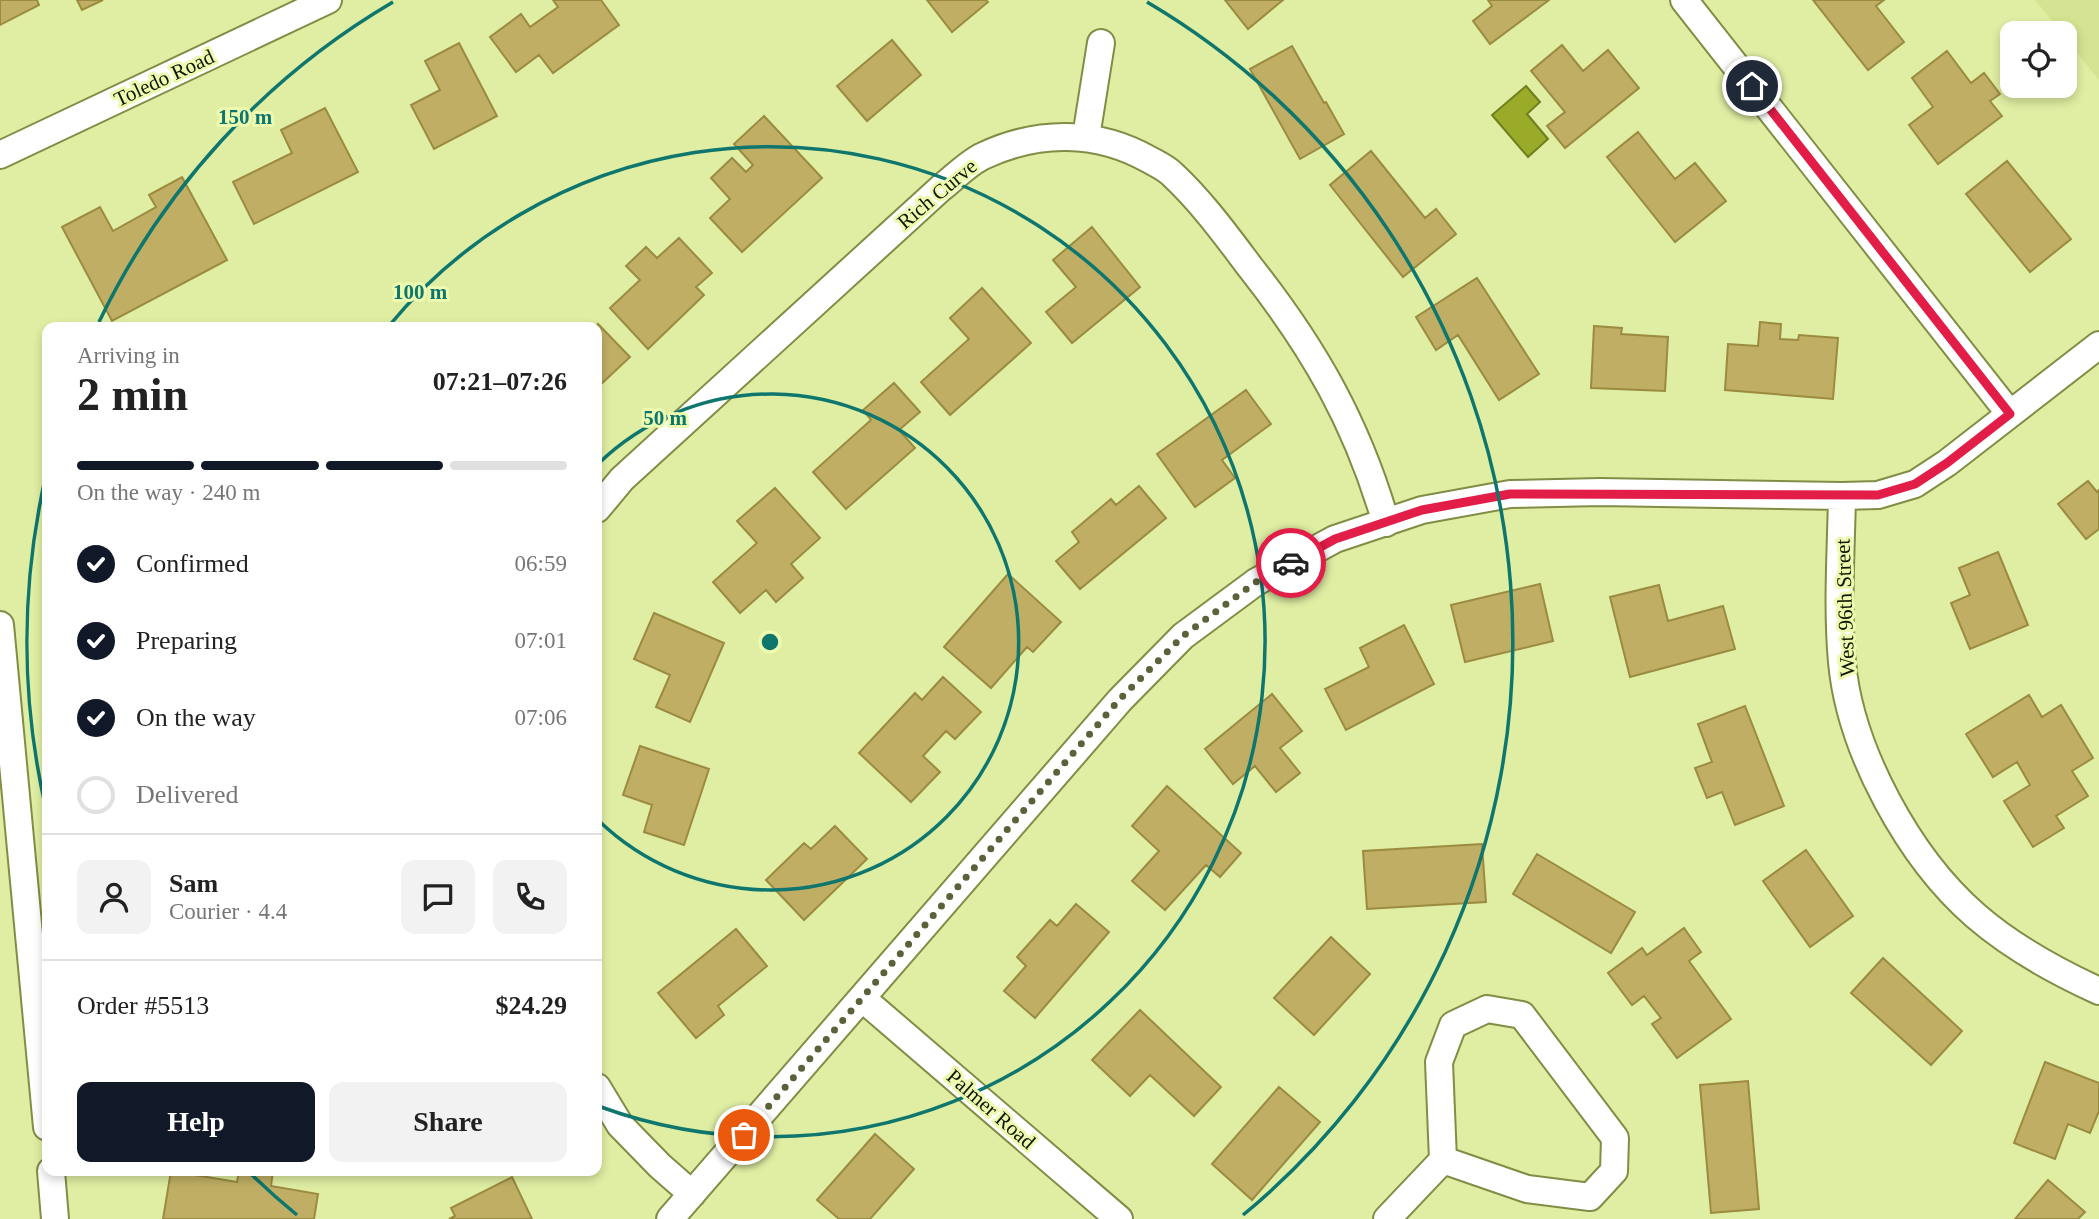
<!DOCTYPE html>
<meta charset="utf-8">
<style>
body{margin:0;font-family:"Times New Roman",serif;background:#f2f2f2;color:#222;height:100vh;display:flex;flex-direction:column;font-size:26px;white-space:nowrap}
*{box-sizing:border-box;margin:0}
p{font-size:23px;color:#767676}
.icon{flex:none;width:38px;height:38px;fill:none;stroke:currentColor;stroke-width:2;stroke-linecap:round;stroke-linejoin:round}
.map{position:relative;flex:1;overflow:hidden}
.sheet{position:absolute;left:42px;top:322px;width:560px;height:854px;display:flex;flex-direction:column;background:#fff;border-radius:14px;box-shadow:0 4px 10px #0003}
.sheet>*{flex:none}
.buttons{position:absolute;left:2000px;top:21px;display:grid;gap:14px}
.buttons a{display:grid;place-items:center;width:77px;height:77px;border-radius:14px;background:#fff;box-shadow:0 4px 10px #0003;font-size:35px}
.pin{position:absolute;display:grid;place-items:center;width:60px;height:60px;color:#fff;margin:-30px;border:4px solid #fff;border-radius:50%;box-shadow:0 2px 7px #0007}
.courier{position:absolute;display:grid;place-items:center;width:70px;height:70px;margin:-35px;border:5px solid #e11d48;border-radius:50%;background:#fff;color:#222;box-shadow:0 2px 9px #0007}
.headline em{font-style:normal;font-weight:600}
.headline div{display:flex;flex-direction:column-reverse}
.headline{display:flex;align-items:center;justify-content:space-between;height:119px;padding:0 35px}
h1{font-size:46px;font-weight:600;line-height:52px}
.bar{display:grid;grid-template-columns:repeat(4,1fr);gap:10px 7px;align-content:center;height:84px;padding:0 35px}
.bar i{height:9px;border-radius:5px;background:#e0e0e0}
.bar .current{background:#111827}
.bar p{grid-column:span 4}
.line{display:flex;align-items:center;gap:18px;padding:0 35px;border-top:2px solid #e0e0e0}
.line div{flex:1}
.round{display:grid;place-items:center;flex:none;width:74px;height:74px;border-radius:14px;background:#f2f2f2}
ol{padding:0 35px;list-style:none}
li{display:flex;align-items:center;gap:21px;height:77px}
li p{margin-inline-start:auto}
li .icon{padding:7px;border-radius:50%;background:#111827;color:#fff;stroke-width:4}
li:last-child{color:#767676}
li i{width:38px;height:38px;border:4px solid #e0e0e0;border-radius:50%}
.cta{display:flex;gap:14px;margin-top:auto;padding:14px 35px}
.cta a{flex:1;height:80px;border-radius:14px;background:#111827;color:#fff;font-size:28px;font-weight:600;line-height:80px;text-align:center}
.cta a+a{background:#f2f2f2;color:#222}
.map>svg:first-child{display:block}
.built{fill:#d3e391}
.water{fill:#99ab29;stroke:#707e1d;stroke-width:2}
.building{fill:#bfae64;stroke:#9b8b40;stroke-width:2}
.lines{fill:none;stroke-linecap:round;stroke-linejoin:round}
.minor-casing{stroke:#818d45;stroke-width:30}
.minor{stroke:#fff;stroke-width:26}
.done{stroke:#5a6239;stroke-width:7;stroke-dasharray:0 12.6}
.route{stroke:#e11d48;stroke-width:9}
.ring{fill:none;stroke:#0f766e;stroke-width:3.5}
.labels{text-anchor:middle;dominant-baseline:central;stroke-width:6;stroke-linejoin:round;paint-order:stroke}
.street-label{font-size:21px;fill:#121600;stroke:#ecfbb0}
.centre{fill:#0f766e;stroke:#ecfbb0;stroke-width:3.5}
.ring-label{font-size:21px;text-anchor:middle;font-weight:bold;fill:#0f766e;stroke:#ecfbb0;stroke-width:6;stroke-linejoin:round;paint-order:stroke}
</style>
<div class="map">
<svg width="2099" height="1219" viewBox="0 0 2099 1219">
<rect width="100%" height="100%" fill="#dfeea3"/>
<path class="built" d="M2035,0H2099V80L2065,38V33H2062Z"/>
<path class="water" d="M1526,86L1540,102L1527,114L1548,139L1528,157L1492,115Z"/>
<path class="building" d="M0,0H37L39,5L0,25Z
M77,0H103L82,10Z
M553,0H601L619,25L553,73L539,55L516,72L490,37L521,14L530,27L558,7Z
M927,0H986L988,2L952,32Z
M1225,0H1283L1248,29Z
M1488,0H1549L1490,44L1473,21L1492,6Z
M1813,0H1884L1876,6L1904,42L1868,70Z
M892,40L921,75L867,121L837,86Z
M459,43L497,116L434,149L411,105L440,90L425,61Z
M1562,45L1583,71L1608,50L1639,88L1565,148L1547,126L1565,112L1531,71Z
M1292,46L1324,103L1326,102L1344,134L1300,159L1250,69Z
M1947,51L1971,83L1984,73L2000,94L1990,101L2002,116L1938,164L1909,125L1933,107L1912,78Z
M325,108L358,172L254,224L233,182L292,153L281,130Z
M764,116L822,178L742,252L710,218L730,199L711,178L732,158L746,172L753,165L734,144Z
M1638,132L1675,179L1695,163L1726,201L1675,242L1607,157Z
M1371,151L1425,218L1436,209L1456,234L1403,277L1330,185Z
M2007,161L2071,239L2030,272L1966,194Z
M182,177L227,260L112,321L62,227L100,207L113,231L156,207L149,195Z
M1092,227L1140,287L1072,343L1046,312L1076,287L1053,260Z
M679,238L712,273L696,287L704,295L648,349L610,308L640,280L626,266L646,247L657,258Z
M1477,278L1539,374L1499,400L1458,335L1436,350L1416,317Z
M982,288L1031,343L950,415L921,382L969,339L950,318Z
M1760,322L1781,324L1780,339L1798,340L1799,335L1838,338L1833,399L1725,390L1728,344L1758,346Z
M598,324L630,357L597,388L595,327Z
M1594,326L1622,328L1621,334L1668,337L1665,391L1591,388Z
M894,383L920,412L899,430L915,448L846,509L813,472L871,420L863,410Z
M1246,390L1271,424L1222,460L1235,478L1195,507L1157,454Z
M2088,481L2097,492L2099,490V529L2086,539L2058,504Z
M1139,486L1166,518L1080,589L1056,561L1079,542L1072,532L1111,499L1116,505Z
M775,488L820,538L791,564L803,578L776,602L766,590L740,613L713,582L757,543L737,521Z
M1998,552L2028,625L1970,649L1951,603L1970,595L1959,568Z
M1008,574L1061,622L1033,652L1027,647L991,688L944,647Z
M1540,584L1553,641L1465,662L1451,605Z
M1659,585L1668,621L1723,606L1735,649L1630,677L1610,597Z
M654,613L724,643L690,722L656,707L670,675L634,659Z
M1404,625L1434,684L1346,730L1325,689L1369,667L1360,648Z
M943,677L981,712L955,739L946,731L923,756L940,772L911,802L859,753L915,693L922,700Z
M1272,694L1302,731L1280,748L1300,773L1276,792L1255,766L1233,784L1205,749Z
M2029,695L2042,717L2061,705L2093,758L2072,771L2088,796L2056,816L2064,828L2033,847L2004,801L2030,785L2017,762L1993,777L1966,734Z
M1745,706L1784,806L1735,825L1722,792L1707,798L1695,768L1712,762L1698,724Z
M640,746L709,769L684,845L644,832L652,805L623,795Z
M1167,786L1241,853L1220,877L1206,865L1165,910L1132,881L1159,851L1132,826Z
M835,826L867,859L804,920L766,880L804,843L811,849Z
M1482,844L1486,902L1367,909L1363,851Z
M1806,850L1853,916L1810,947L1763,881Z
M1537,854L1635,912L1611,953L1513,894Z
M1076,904L1109,932L1035,1018L1004,991L1026,966L1017,957L1050,920L1057,926Z
M1684,928L1701,952L1689,961L1731,1019L1677,1058L1652,1024L1661,1018L1644,996L1632,1005L1608,973L1642,948L1647,955Z
M736,929L767,966L718,1006L724,1015L696,1038L658,993Z
M1331,937L1370,974L1314,1035L1274,998Z
M1883,958L1962,1031L1931,1065L1851,993Z
M1140,1010L1221,1087L1194,1116L1150,1075L1130,1096L1092,1060Z
M2045,1062L2099,1083V1111L2090,1133L2068,1124L2055,1159L2014,1143Z
M1748,1081L1759,1209L1711,1213L1700,1085Z
M1279,1087L1320,1122L1252,1200L1212,1164Z
M875,1134L914,1169L870,1219H839L817,1200Z
M171,1171L237,1182L239,1171H273L271,1186L318,1194L314,1219H163Z
M512,1177L532,1219H449L455,1216L451,1208Z
M2048,1180L2085,1212L2078,1219H2015Z"/>
<g class="lines">
<defs>
<path id="minor" d="M1684,0L2010,414
M1086,137L1101,43
M0,155L328,0
M1842,496C1841,551 1837,607 1842,662C1850,750 1909,858 1976,916C2013,948 2055,971 2099,991
M597,509L622,479L941,188C954,178 968,163 983,156C1038,130 1097,130 1150,160C1157,164 1166,168 1172,174C1202,202 1226,235 1250,267C1314,348 1357,423 1386,523
M0,625L47,1127
M863,999L1119,1219
M1487,1009L1522,1015L1615,1138L1614,1171L1590,1197L1527,1189L1443,1160L1439,1062L1453,1025Z
M597,1087L620,1125L660,1166L692,1194
M51,1171L55,1219
M670,1219L1120,700L1183,636L1256,582L1335,539L1422,510L1510,494L1600,492L1842,496L1878,495L1915,484L1947,463L2099,345
M1387,1219L1443,1160"/>
</defs>
<use href="#minor" class="minor-casing"/>
<use href="#minor" class="minor"/>
</g>
<g class="lines">
<path class="done" d="M744,1135L1119,700L1183,636L1256,582L1291,563"/>
<path class="route" d="M1291,563L1335,539L1422,510L1510,494L1878,495L1915,484L1947,463L2010,414L1752,86"/>
</g>
<g class="ring">
<path d="M598 464A248 248 0 1 1 598 820"/>
<path d="M388 327A495 495 0 1 1 601 1107"/>
<path d="M297 1215A743 743 0 0 1 249 1172M46 809A743 743 0 0 1 46 475M99 322A743 743 0 0 1 393 2M1147 2A743 743 0 0 1 1243 1215"/>
</g>
<g class="labels">
<g class="street-label">
<text transform="translate(164 78) rotate(-25)">Toledo Road</text>
<text transform="translate(937 194) rotate(-40)">Rich Curve</text>
<text transform="translate(1845 608) rotate(-92)">West 96th Street</text>
<text transform="translate(991 1109) rotate(41)">Palmer Road</text>
</g>
</g>
<circle cx="770" cy="642" r="10" class="centre"/>
<g class="ring-label">
<text x="245" y="124">150 m</text>
<text x="420" y="299">100 m</text>
<text x="665" y="425">50 m</text>
</g>
</svg>
<div class="buttons">
<a><svg class="icon" aria-label="locate" viewBox="0 0 24 24"><circle cx="12" cy="12" r="6"/><path d="M12 2v4M12 18v4M2 12h4M18 12h4"/></svg></a>
</div>
<div class="pin" style="left:744px;top:1135px;background:#ea580c"><svg class="icon" aria-label="bag" viewBox="0 0 24 24"><path d="M5 8h14l-1 12H6zM9 8a3 3 0 0 1 6 0"/></svg></div>
<div class="pin" style="left:1752px;top:86px;background:#1f2937"><svg class="icon" aria-label="home" viewBox="0 0 24 24"><path d="M3 11l9-7 9 7M6 9v11h12V9"/></svg></div>
<div class="courier" style="left:1291px;top:563px"><svg class="icon" aria-label="car" viewBox="0 0 24 24"><path d="M5 17H2v-5l4-1 3-4h7l3 4 3 1v5h-3M9 17h6M6 11h13"/><circle cx="7" cy="17" r="2"/><circle cx="17" cy="17" r="2"/></svg></div>
<section class="sheet">
<div class="headline"><div><h1>2 min</h1><p>Arriving in</p></div><em>07:21–07:26</em></div>
<div class="bar"><i class="current"></i><i class="current"></i><i class="current"></i><i></i><p>On the way · 240 m</p></div>
<ol>
<li><svg class="icon" aria-label="check" viewBox="0 0 24 24"><path d="M5 12l5 5 9-10"/></svg>Confirmed<p>06:59</p></li>
<li><svg class="icon" aria-label="check" viewBox="0 0 24 24"><path d="M5 12l5 5 9-10"/></svg>Preparing<p>07:01</p></li>
<li><svg class="icon" aria-label="check" viewBox="0 0 24 24"><path d="M5 12l5 5 9-10"/></svg>On the way<p>07:06</p></li>
<li><i></i>Delivered</li>
</ol>
<div class="line" style="height:126px"><a class="round"><svg class="icon" aria-label="person" viewBox="0 0 24 24"><circle cx="12" cy="8" r="4"/><path d="M4 21q1-7 8-7t8 7"/></svg></a><div><b>Sam</b><p>Courier · 4.4</p></div><a class="round"><svg class="icon" aria-label="chat" viewBox="0 0 24 24"><path d="M4 5h16v11H9l-5 4z"/></svg></a><a class="round"><svg class="icon" aria-label="phone" viewBox="0 0 24 24"><path d="M5 4h4l2 5-3 2q2 4 5 5l2-3 5 2v4C11 20 4 13 5 4z"/></svg></a></div>
<div class="line" style="height:91px"><div>Order #5513</div><b>$24.29</b></div>
<div class="cta"><a>Help</a><a>Share</a></div>
</section>
</div>
